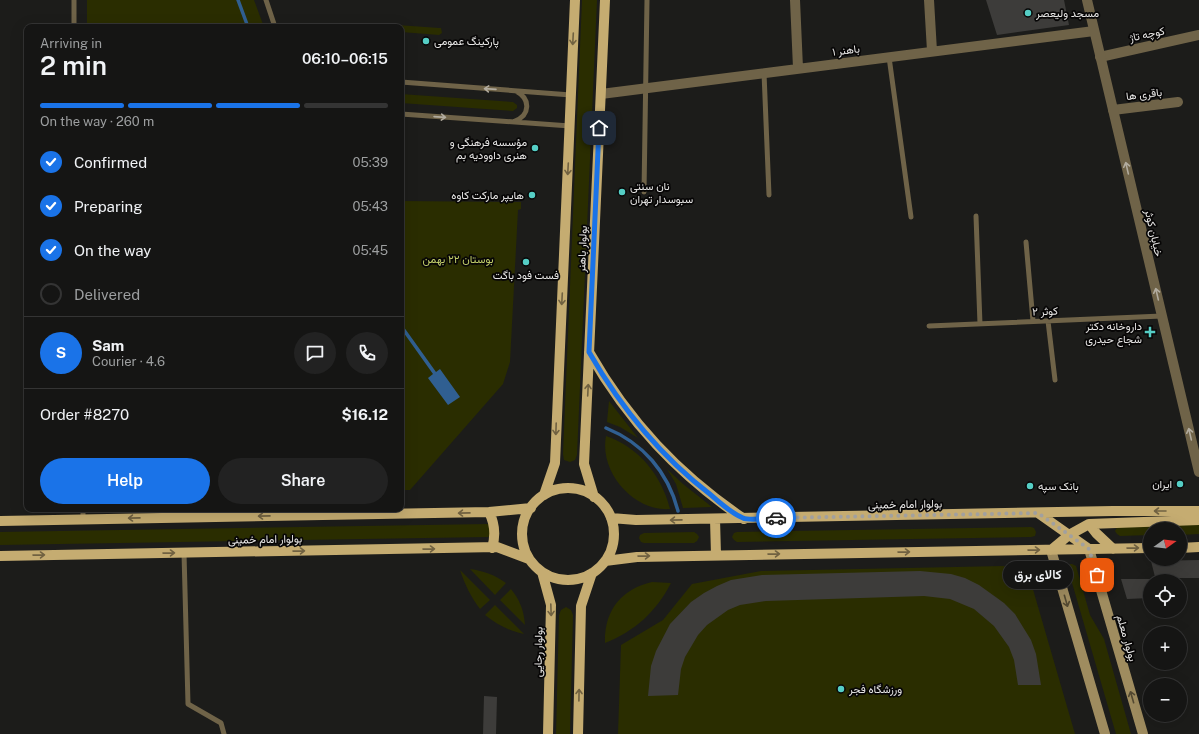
<!DOCTYPE html>
<meta charset="utf-8">
<style>
body{margin:0;font-family:"Public Sans",Vazirmatn,sans-serif;background:#222;color:#f1f3f6;height:100vh;display:flex;flex-direction:column;font-size:15px;white-space:nowrap}
*{box-sizing:border-box;margin:0}
p{font-size:13px;color:#9d9fa0}
.icon{flex:none;width:22px;height:22px;fill:none;stroke:currentColor;stroke-width:2;stroke-linecap:round;stroke-linejoin:round}
.map{position:relative;flex:1;overflow:hidden}
.drawer{position:absolute;left:24px;top:24px;width:380px;height:488px;display:flex;flex-direction:column;background:#151514;border-radius:8px;box-shadow:0 4px 16px #0002,0 0 0 1px #343434}
.drawer>*{flex:none}
.needle{width:26px;rotate:75deg}
.buttons{position:absolute;left:1143px;top:522px;display:grid;gap:8px}
.buttons a{display:grid;place-items:center;width:44px;height:44px;border-radius:50%;background:#151514;box-shadow:0 4px 16px #0002,0 0 0 1px #343434;font-size:20px}
.pin{position:absolute;display:grid;place-items:center;width:34px;height:34px;color:#fff;margin:-17px;border-radius:8px;box-shadow:0 2px 6px #0006}
.courier{position:absolute;display:grid;place-items:center;width:40px;height:40px;margin:-20px;border:3px solid #1a73e8;border-radius:50%;background:#fff;color:#222;box-shadow:0 1px 5px #0007}
.bubble{position:absolute;height:28px;border-radius:14px;background:#151514;box-shadow:0 4px 16px #0002,0 0 0 1px #343434;font-size:13px;font-weight:600;line-height:28px;text-align:center}
.headline em{font-style:normal;font-weight:600}
.headline div{display:flex;flex-direction:column-reverse}
.headline{display:flex;align-items:center;justify-content:space-between;height:68px;padding:0 16px}
h1{font-size:26px;font-weight:600;line-height:30px}
.bar{display:grid;grid-template-columns:repeat(4,1fr);gap:6px 4px;align-content:center;height:48px;padding:0 16px}
.bar i{height:5px;border-radius:3px;background:#343434}
.bar .active{background:#1a73e8}
.bar p{grid-column:span 4}
.line{display:flex;align-items:center;gap:10px;padding:0 16px;border-top:1px solid #343434}
.line div{flex:1}
.round{display:grid;place-items:center;flex:none;width:42px;height:42px;border-radius:21px;background:#222}
ol{padding:0 16px;list-style:none}
li{display:flex;align-items:center;gap:12px;height:44px}
li p{margin-inline-start:auto}
li .icon{padding:4px;border-radius:50%;background:#1a73e8;color:#fff;stroke-width:4}
li:last-child{color:#9d9fa0}
li i{width:22px;height:22px;border:2px solid #343434;border-radius:50%}
.cta{display:flex;gap:8px;margin-top:auto;padding:8px 16px}
.cta a{flex:1;height:46px;border-radius:24px;background:#1a73e8;color:#fff;font-size:16px;font-weight:600;line-height:46px;text-align:center}
.cta a+a{background:#222;color:#f1f3f6}
.map>svg:first-child{display:block}
.green{fill:#2a2d00}
.water{fill:#305f91}
.lines{fill:none;stroke-linecap:round;stroke-linejoin:round}
.stream{stroke:#305f91;stroke-width:3.5}
.building{fill:#3d3c3a}
.service{stroke:#6f6348;stroke-width:5}
.minor{stroke:#6f6348;stroke-width:10}
.tertiary{stroke:#6f6348;stroke-width:10}
.secondary{stroke:#9f8c5f;stroke-width:10}
.primary{stroke:#c5ac71;stroke-width:10}
.oneway{stroke:#706141}
.oneway2{stroke:#b2ac9f}
.oneway3{stroke:#534932}
.done{stroke:#a1a09f;stroke-width:4;stroke-dasharray:0 7.2}
.route{stroke:#1a73e8;stroke-width:5}
.poi-dot{fill:#55cec5;stroke:#070606;stroke-width:1.5}
.labels{text-anchor:middle;dominant-baseline:central;stroke-width:3.5;stroke-linejoin:round;paint-order:stroke}
.poi-label{font-size:11px;fill:#e8e7e6;stroke:#070606;text-anchor:start}
.street-label{font-size:11px;fill:#e8e7e6;stroke:#070606}
.park-label{font-size:11px;fill:#c4d06b;stroke:#070606}
</style>
<div class="map">
<svg width="1199" height="734" viewBox="0 0 1199 734">
<rect width="100%" height="100%" fill="#1c1c1a"/>
<path class="green" d="M87,0H254L264,27H87Z
M582,0H597L577,455L575,460L570,462L564,460L563,454Z
M369,23L439,28H441L442,33L439,35L401,32V27H367Z
M401,94L513,102L517,105V108L513,111L401,103Z
M401,201L521,202V209L518,210L510,362L503,384L410,490H401Z
M609,401L638,438L620,427L607,422Z
M606,436C639,447 662,476 670,509C634,512 599,472 606,436Z
M667,469L683,484L712,507L683,508L676,484Z
M488,524H491V536L488,537L0,545V532Z
M1199,524V534L1180,535V529H1150V535L1120,536L1117,534L1115,531L1117,527Z
M1031,527L1034,528L1036,532L1035,536L1031,537L737,542L734,540L732,537L734,533L737,532Z
M694,532L697,534L699,537L697,541L694,543H644L641,542L639,538L640,535L644,533Z
M1070,564H1072L1076,566L1090,615L1104,639L1131,734H1116L1068,569Z
M1004,566L1032,586L1075,734H618L621,645L663,620L692,584L761,571Z
M470,569C484,571 495,575 506,583L495,595Z
M460,570L490,600L480,609C471,597 465,585 460,570Z
M652,582L671,583C656,612 635,631 605,643C604,611 621,589 652,582Z
M511,589C520,600 524,611 525,625L500,600Z
M495,605L524,634C509,631 498,625 485,615Z
M566,607L571,610L573,615L570,734H556L559,615L561,610Z"/>
<path class="water" d="M401,323L436,372L440,369L460,397L448,405L428,378L433,374L401,329Z"/>
<g class="lines">
<path class="stream" d="M238,0L248,27
M606,428C643,443 668,472 678,511"/>
</g>
<path class="building" d="M986,0H1064L1069,25L997,35Z
M1199,560V578H1176L1177,581H1156L1151,561Z
M920,571L951,574L965,578L979,585L1004,603L1015,614L1031,640L1036,654L1041,685H1018L1014,660L1009,647L994,626L974,609L950,599L924,596L766,601L740,605L728,610L707,625L698,635L685,657L681,669L678,695L648,696L651,666L656,651L670,624L691,602L704,593L717,586L731,580L762,575Z
M1121,579H1150V598L1127,599Z
M484,696L497,697L496,734H483Z"/>
<g class="lines">
<path class="service" d="M74,0V27
M266,0L275,27
M889,57L911,217
M764,73L769,195
M401,82L571,95
M401,114L570,126
M515,121C530,115 531,99 516,91
M644,192L647,0
M976,216L980,324
M1026,242L1033,321
M1048,321L1055,380
M929,326L1162,316
M83,509V519
M184,553L188,704L221,723L224,734"/>
<path class="minor" d="M795,0L798,68
M929,0L932,51
M1100,57L1199,35
M601,94L1094,31
M1113,110L1178,102"/>
<path class="tertiary" d="M1087,0L1199,472"/>
<path class="secondary" d="M1089,549L1143,734
M1051,550L1105,734"/>
<path class="primary" d="M589,352C629,422 678,474 744,519
M522 534a46 46 0 1 1 92 0a46 46 0 1 1-92 0Z
M544,495L555,463L575,0
M594,497L584,464L605,0
M489,512C495,524 496,535 492,548
M1038,513L1089,549
M611,518L636,520L1113,511H1199
M715,519L716,555
M0,521L489,512L531,508
M1089,524L1096,533L1113,549
M1180,548L1199,547
M1051,550L1069,535L1089,524L1199,520
M0,556L497,547L529,559
M605,561L637,557L1150,548
M542,572L551,605L548,734
M578,734L581,606L592,573"/>
</g>
<defs><path id="oneway-shaft" d="M-6 0H5M1.5-3L5.5 0L1.5 3" fill="none" stroke-width="1.6" stroke-linecap="round" stroke-linejoin="round"/></defs>
<g class="oneway">
<use href="#oneway-shaft" transform="translate(573 39) rotate(93)"/>
<use href="#oneway-shaft" transform="translate(568 169) rotate(93)"/>
<use href="#oneway-shaft" transform="translate(562 299) rotate(93)"/>
<use href="#oneway-shaft" transform="translate(588 390) rotate(-87)"/>
<use href="#oneway-shaft" transform="translate(556 429) rotate(92)"/>
<use href="#oneway-shaft" transform="translate(1160 511) rotate(-180)"/>
<use href="#oneway-shaft" transform="translate(464 513) rotate(179)"/>
<use href="#oneway-shaft" transform="translate(264 516) rotate(179)"/>
<use href="#oneway-shaft" transform="translate(134 518) rotate(179)"/>
<use href="#oneway-shaft" transform="translate(676 520) rotate(179)"/>
<use href="#oneway-shaft" transform="translate(1133 548) rotate(-1)"/>
<use href="#oneway-shaft" transform="translate(429 549) rotate(-1)"/>
<use href="#oneway-shaft" transform="translate(1034 550) rotate(-1)"/>
<use href="#oneway-shaft" transform="translate(299 551) rotate(-1)"/>
<use href="#oneway-shaft" transform="translate(904 552) rotate(-1)"/>
<use href="#oneway-shaft" transform="translate(169 553) rotate(-1)"/>
<use href="#oneway-shaft" transform="translate(774 554) rotate(-1)"/>
<use href="#oneway-shaft" transform="translate(39 555) rotate(-1)"/>
<use href="#oneway-shaft" transform="translate(644 556) rotate(-1)"/>
<use href="#oneway-shaft" transform="translate(551 610) rotate(88)"/>
<use href="#oneway-shaft" transform="translate(579 695) rotate(-89)"/>
</g>
<g class="oneway2">
<use href="#oneway-shaft" transform="translate(490 89) rotate(-176)"/>
<use href="#oneway-shaft" transform="translate(440 117) rotate(4)"/>
<use href="#oneway-shaft" transform="translate(1127 168) rotate(-103)"/>
<use href="#oneway-shaft" transform="translate(1157 294) rotate(-103)"/>
<use href="#oneway-shaft" transform="translate(1190 434) rotate(-103)"/>
</g>
<g class="oneway3">
<use href="#oneway-shaft" transform="translate(1066 601) rotate(74)"/>
<use href="#oneway-shaft" transform="translate(1132 697) rotate(-106)"/>
</g>
<g class="lines">
<path class="done" d="M776,518L1038,513L1089,549L1097,575"/>
<path class="route" d="M599,128L589,352C621,408 660,456 711,495C720,503 731,513 743,518C749,521 768,518 776,518"/>
</g>
<g class="poi-dot">
<circle cx="1028" cy="13" r="4"/>
<circle cx="426" cy="41" r="4"/>
<circle cx="535" cy="148" r="4"/>
<circle cx="622" cy="192" r="4"/>
<circle cx="532" cy="195" r="4"/>
<circle cx="526" cy="262" r="4"/>
<path d="M1148 326h4v4h4v4h-4v4h-4v-4h-4v-4h4z"/>
<circle cx="1180" cy="484" r="4"/>
<circle cx="1030" cy="486" r="4"/>
<circle cx="841" cy="689" r="4"/>
</g>
<g class="labels">
<g class="poi-label">
<text x="1036" y="13">مسجد ولیعصر</text>
<text x="434" y="41">پارکینگ عمومی</text>
<text x="527" y="142" text-anchor="end">مؤسسه فرهنگی و<tspan x="527" dy="13">هنری داوودیه بم</tspan></text>
<text x="630" y="186">نان سنتی<tspan x="630" dy="13">سبوسدار تهران</tspan></text>
<text x="524" y="195" text-anchor="end">هایپر مارکت کاوه</text>
<text x="526" y="275" text-anchor="middle">فست فود باگت</text>
<text x="1142" y="326" text-anchor="end">داروخانه دکتر<tspan x="1142" dy="13">شجاع حیدری</tspan></text>
<text x="1172" y="484" text-anchor="end">ایران</text>
<text x="1038" y="486">بانک سپه</text>
<text x="849" y="689">ورزشگاه فجر</text>
</g>
<g class="street-label">
<text transform="translate(1147 34) rotate(-12)">کوچه تاژ</text>
<text transform="translate(846 50) rotate(-7)">باهنر ۱</text>
<text transform="translate(1144 94) rotate(-7)">باقری ها</text>
<text transform="translate(1154 233) rotate(77)">خیابان کوثر</text>
<text transform="translate(582 249) rotate(-88)">بولوار باهنر</text>
<text transform="translate(1045 311) rotate(-2)">کوثر ۲</text>
<text transform="translate(905 504) rotate(-1)">بولوار امام خمینی</text>
<text transform="translate(265 539) rotate(-1)">بولوار امام خمینی</text>
<text transform="translate(1127 638) rotate(74)">بولوار معلم</text>
<text transform="translate(538 652) rotate(-89)">بولوار رجایی</text>
</g>
<g class="park-label">
<text x="458" y="259">بوستان ۲۲ بهمن</text>
</g>
</g>
</svg>
<div class="buttons">
<a><svg class="needle" viewBox="-14 -14 28 28"><path d="M0-13l5 13h-10z" fill="#e53935"/><path d="M0 13l5-13h-10z" fill="#9d9fa0"/></svg></a>
<a><svg class="icon" aria-label="locate" viewBox="0 0 24 24"><circle cx="12" cy="12" r="6"/><path d="M12 2v4M12 18v4M2 12h4M18 12h4"/></svg></a>
<a>+</a>
<a>−</a>
</div>
<div class="pin" style="left:1097px;top:575px;background:#ea580c"><svg class="icon" aria-label="bag" viewBox="0 0 24 24"><path d="M5 8h14l-1 12H6zM9 8a3 3 0 0 1 6 0"/></svg></div>
<div class="pin" style="left:599px;top:128px;background:#1f2937"><svg class="icon" aria-label="home" viewBox="0 0 24 24"><path d="M3 11l9-7 9 7M6 9v11h12V9"/></svg></div>
<div class="courier" style="left:776px;top:518px"><svg class="icon" aria-label="car" viewBox="0 0 24 24"><path d="M5 17H2v-5l4-1 3-4h7l3 4 3 1v5h-3M9 17h6M6 11h13"/><circle cx="7" cy="17" r="2"/><circle cx="17" cy="17" r="2"/></svg></div>
<div class="bubble" style="left:1003px;top:561px;width:70px">کالای برق</div>
<section class="drawer">
<div class="headline"><div><h1>2 min</h1><p>Arriving in</p></div><em>06:10–06:15</em></div>
<div class="bar"><i class="active"></i><i class="active"></i><i class="active"></i><i></i><p>On the way · 260 m</p></div>
<ol>
<li><svg class="icon" aria-label="check" viewBox="0 0 24 24"><path d="M5 12l5 5 9-10"/></svg>Confirmed<p>05:39</p></li>
<li><svg class="icon" aria-label="check" viewBox="0 0 24 24"><path d="M5 12l5 5 9-10"/></svg>Preparing<p>05:43</p></li>
<li><svg class="icon" aria-label="check" viewBox="0 0 24 24"><path d="M5 12l5 5 9-10"/></svg>On the way<p>05:45</p></li>
<li><i></i>Delivered</li>
</ol>
<div class="line" style="height:72px"><b class="round" style="background:#1a73e8;color:#fff">S</b><div><b>Sam</b><p>Courier · 4.6</p></div><a class="round"><svg class="icon" aria-label="chat" viewBox="0 0 24 24"><path d="M4 5h16v11H9l-5 4z"/></svg></a><a class="round"><svg class="icon" aria-label="phone" viewBox="0 0 24 24"><path d="M5 4h4l2 5-3 2q2 4 5 5l2-3 5 2v4C11 20 4 13 5 4z"/></svg></a></div>
<div class="line" style="height:52px"><div>Order #8270</div><b>$16.12</b></div>
<div class="cta"><a>Help</a><a>Share</a></div>
</section>
</div>
